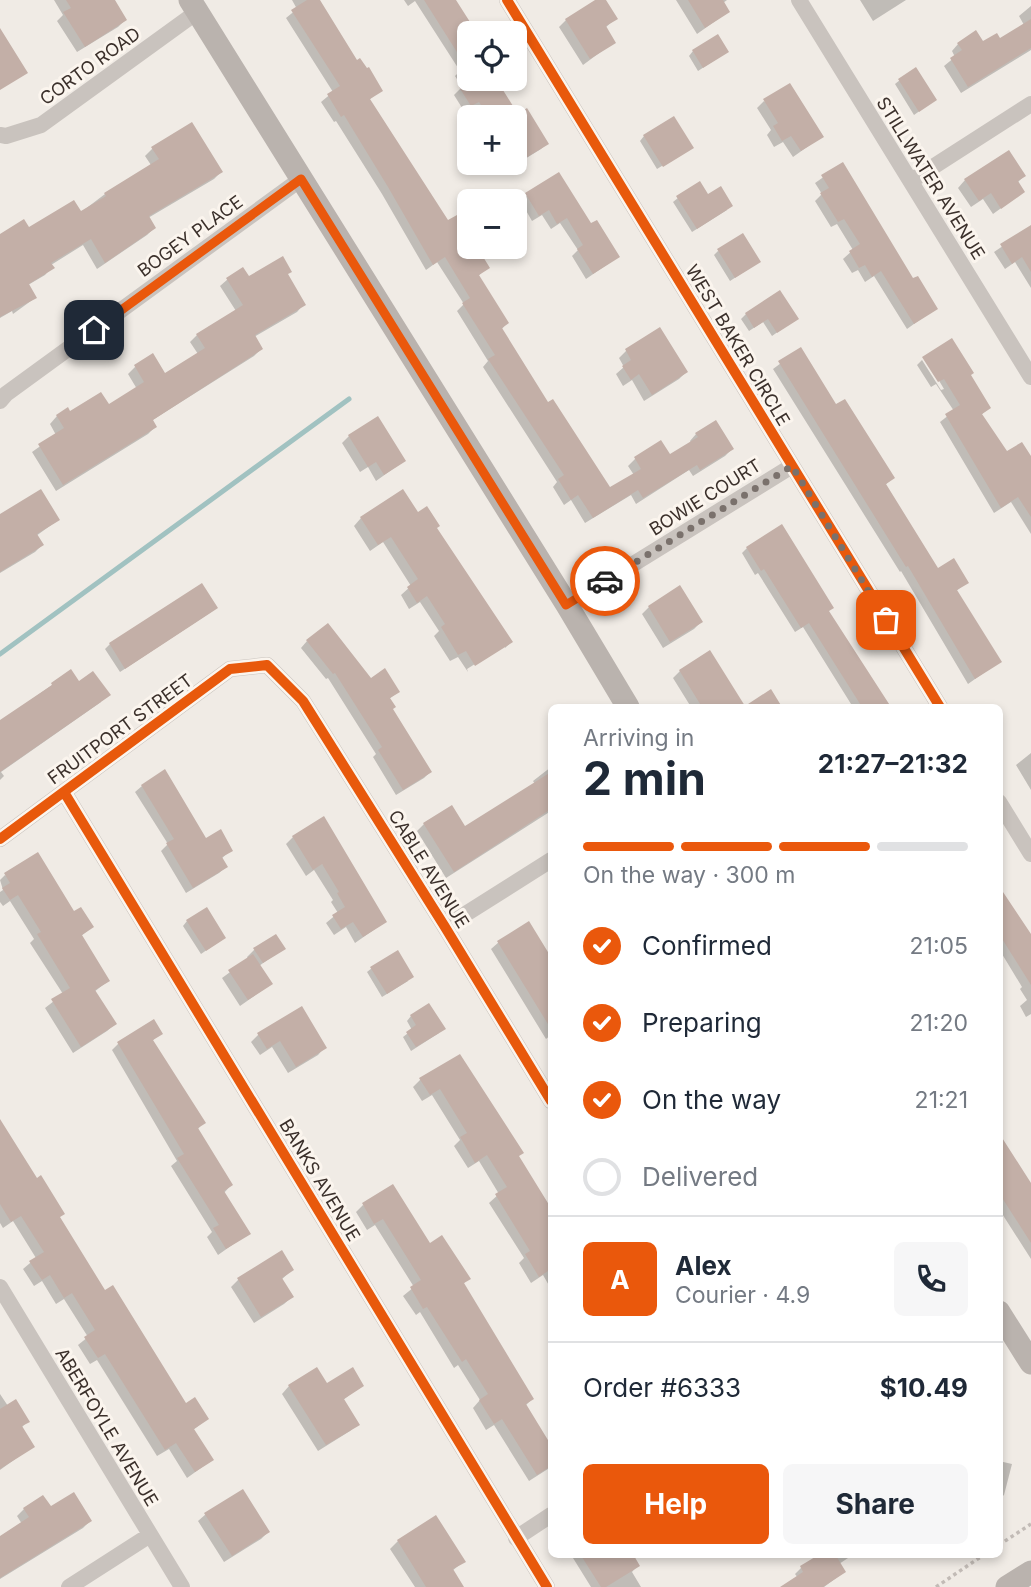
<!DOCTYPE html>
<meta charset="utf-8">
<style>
body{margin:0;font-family:Inter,sans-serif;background:#f6f6f7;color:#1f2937;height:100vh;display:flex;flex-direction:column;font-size:26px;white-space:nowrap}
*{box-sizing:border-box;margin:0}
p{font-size:23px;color:#747a83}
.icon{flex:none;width:38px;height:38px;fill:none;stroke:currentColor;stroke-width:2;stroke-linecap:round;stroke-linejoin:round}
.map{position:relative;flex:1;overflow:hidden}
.drawer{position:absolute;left:548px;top:704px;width:455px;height:854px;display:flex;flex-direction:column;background:#fff;border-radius:10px;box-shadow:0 4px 10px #0003}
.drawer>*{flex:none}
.controls{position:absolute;left:457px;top:21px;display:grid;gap:14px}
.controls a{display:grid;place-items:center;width:70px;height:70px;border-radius:10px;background:#fff;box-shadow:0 4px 10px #0003;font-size:35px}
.pin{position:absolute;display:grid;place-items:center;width:60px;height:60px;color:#fff;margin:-30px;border-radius:14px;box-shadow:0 4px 10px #0006}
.courier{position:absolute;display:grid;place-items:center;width:70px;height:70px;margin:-35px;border:5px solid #ea580c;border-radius:50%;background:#fff;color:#222;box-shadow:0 2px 9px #0007}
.head em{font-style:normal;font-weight:700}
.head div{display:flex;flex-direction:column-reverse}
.head{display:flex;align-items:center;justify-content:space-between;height:119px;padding:0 35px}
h1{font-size:46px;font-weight:700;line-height:52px}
.bar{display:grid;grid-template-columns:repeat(4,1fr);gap:10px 7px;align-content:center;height:84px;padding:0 35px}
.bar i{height:9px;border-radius:5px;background:#e0e1e3}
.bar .active{background:#ea580c}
.bar p{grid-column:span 4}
.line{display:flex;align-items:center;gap:18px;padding:0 35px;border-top:2px solid #e0e1e3}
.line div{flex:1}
.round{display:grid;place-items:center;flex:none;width:74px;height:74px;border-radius:10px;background:#f6f6f7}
ol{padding:0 35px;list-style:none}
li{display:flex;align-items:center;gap:21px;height:77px}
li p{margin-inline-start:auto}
li .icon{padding:7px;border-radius:50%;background:#ea580c;color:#fff;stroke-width:4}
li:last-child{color:#747a83}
li i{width:38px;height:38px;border:4px solid #e0e1e3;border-radius:50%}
.primary-button{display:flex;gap:14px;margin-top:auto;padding:14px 35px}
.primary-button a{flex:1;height:80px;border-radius:10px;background:#ea580c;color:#fff;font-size:28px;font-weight:700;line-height:80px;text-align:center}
.primary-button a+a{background:#f6f6f7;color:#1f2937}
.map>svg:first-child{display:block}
.shadow{fill:#0003}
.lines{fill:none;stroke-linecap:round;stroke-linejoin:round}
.stream{stroke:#a1c2c1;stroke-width:5}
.building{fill:#c3afa7}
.path{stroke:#c2bbb6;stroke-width:3.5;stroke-dasharray:3.5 3.5;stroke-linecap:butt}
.street{stroke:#c9c3be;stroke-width:16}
.secondary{stroke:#bab3ae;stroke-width:23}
.cycleway-casing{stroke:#fbf5ee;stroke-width:15}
.cycleway{stroke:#e8590c;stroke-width:10}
.done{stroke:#7a716c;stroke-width:7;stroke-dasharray:0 12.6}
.route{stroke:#ea580c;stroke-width:9}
.labels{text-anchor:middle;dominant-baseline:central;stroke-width:6;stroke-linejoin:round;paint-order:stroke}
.street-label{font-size:18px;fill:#3b302b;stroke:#fbf5ee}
</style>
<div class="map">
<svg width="1031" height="1587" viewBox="0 0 1031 1587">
<rect width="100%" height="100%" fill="#f0ebe5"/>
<path class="shadow" d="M54,0H113L125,20L118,27L77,52L57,21L63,15Z
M292,0H318L357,62L381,90L369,100L448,223L469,237V247H475L488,267L478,276L507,323L501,330L547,405L610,490L634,475L628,466L635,459L661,443L669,457L691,443L690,441L696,434L732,449L725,456L693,476L689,470L636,504L631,495L585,523L571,500L564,505L553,487L557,482L483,367L488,361L457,311L464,304L437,262L426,270L382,194L336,121L334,122L321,102L333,92L286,18L297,9Z
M404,0H455L475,33H469V79H494L517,116L547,143L541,149L512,167L509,163H514V117H489L486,113L479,117L472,106L464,111L454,95L462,87L455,76L460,71L415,1L408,6Z
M598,0H604L615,19L605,28L614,42L583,65L559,27L566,20Z
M676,0H727L723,3L728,12L697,34Z
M860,0H906L873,21Z
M1031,6V50L961,93L944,66L955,57L952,51L958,44L999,41L1024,25L1019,16Z
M693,51L727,52L698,71L689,56Z
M900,80L935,100L914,115L895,84Z
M764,101L821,137L793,157L783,142L774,147L767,135L771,130L757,108Z
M644,136L689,149L657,169L640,141Z
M153,148L221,172L214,179L148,218L154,228L147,235L97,269L83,245L51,265L52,267L45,275L28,285L35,298L13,314L12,311L0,318V236L80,213L105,194L151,165L145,156Z
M842,164L913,281L936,308L907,329L874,276L865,282L858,270L852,273L843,259L853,250L837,224L831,227L815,201L822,194L815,183Z
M558,174L591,226L618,257L586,279L572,256L578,250L560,223L551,229L542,215L532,221L520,200Z
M1024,176L1017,183L1023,192L993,214L983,199L971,207L958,188L965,180Z
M708,196L727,210L692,232L673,202L678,198Z
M1031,227V288L1015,262L1005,269L994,252Z
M718,251L759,262L730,281L714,255Z
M287,275L304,304L297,312L254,337L261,349L254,356L151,421L155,427L148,434L56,491L32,452L56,435L50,424L57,416L68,410L70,414L108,407L137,389L128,374L135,367L165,375L198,354L190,342L197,335L236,311L220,286L228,279Z
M746,314L796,319L772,336L763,322L749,331L741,319Z
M660,330L686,372L679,379L644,401L632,380L623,386L616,374L624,367L619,358L626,351Z
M800,349L836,406L893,478L885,485L938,571L967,582L955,592L999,662L968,684L901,571L900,572L773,369Z
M925,357L969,375L989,408L981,415L1006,454L1031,459V534L1011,502L994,513L940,422L954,411L936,384L931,387L917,365L922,360L941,390L944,389Z
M349,436L404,461L376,481L368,467L360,472L342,443Z
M417,514L435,528L511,642L505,648V645L467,669L468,672L458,657L450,661L434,636L439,631L420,602L409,609L401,595L411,586L383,542L370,551L354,526L361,518Z
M0,516L58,520L36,536L42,545L35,552L0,573Z
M747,548L827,612L888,707H848L851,704L803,627L795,632L758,573L755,575L742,553Z
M680,588L701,622L694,629L663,648L642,614L649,607Z
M211,612L120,672L105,649L110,644Z
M307,641L370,680L398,692L389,699L391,710L430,772L424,778L396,795L373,757L376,754L328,678L326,679L301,648Z
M680,671L723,693L701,707H691L673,678Z
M79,683L101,702L1,772L4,776L0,780V722L52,685Z
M1031,753V790L1016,765Z
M551,767V811L446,878L417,831L424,824L465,828L535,784L533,781Z
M142,786L205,841L231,850L221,859L226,867L219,873L186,893L161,851L168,844L135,792Z
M293,837L385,922L355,943L346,927L334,935L326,923L338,913L331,902L333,900L314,870L306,876L286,844Z
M5,875L74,913L92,927L81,936L108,981L94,992L115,1024L107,1031L73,1053L45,1008L63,994L30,943L34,939L10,901L3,906L0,902V892L3,890L0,880Z
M999,888L1031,939V1014L1026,1017L1020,1006L1027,1000L1020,989L1022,987L999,949Z
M187,921L224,938L201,954L183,926Z
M528,923L551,960L548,965L551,970V1035L546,1039L491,949L499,942Z
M284,948L259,966L271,984L240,1006L222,978L248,959L247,957L254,950Z
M372,968L408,981L382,997L367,972Z
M411,1016L439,1033L411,1051L403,1037L412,1030L407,1021Z
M161,1033L152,1041L204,1122L197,1130L231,1185L224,1193L249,1233L218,1255L207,1237L212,1232L171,1166L177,1161L112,1050L118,1044Z
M259,1034L325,1047L318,1055L288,1073L272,1047L260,1055L251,1042Z
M459,1056L518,1157L551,1209V1289L543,1275L531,1283L519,1263L524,1258L489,1203L499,1194L479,1161L468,1168L454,1146L460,1140L432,1095L422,1101L413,1087L420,1080Z
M0,1129L105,1292L185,1405L207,1419L193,1430L212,1460L187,1478L169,1449L157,1456L97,1360L90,1364L78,1345L88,1337L64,1299L56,1304L42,1281L34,1286L23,1269L36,1258L13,1221L3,1228L0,1223Z
M999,1136L1031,1185V1259L999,1209Z
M363,1205L429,1245L468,1279L463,1284L532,1399L525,1406L547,1441L551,1438V1467L529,1481L494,1425L486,1430L473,1408L480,1400L458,1365L454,1368L420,1312L416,1315L403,1296L414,1287L375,1225L367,1230L356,1212Z
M292,1270L281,1280L292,1297L284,1304L254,1323L231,1287L238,1280Z
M362,1385L343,1400L357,1424L350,1431L318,1451L282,1394L289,1386Z
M0,1394L8,1406L28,1421L21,1428L33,1446L0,1470Z
M999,1461L1012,1464L1004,1495L999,1499Z
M24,1509H50L90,1521L83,1528L0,1579V1538L22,1524L17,1516Z
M206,1514L268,1532L261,1539L224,1562L198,1521Z
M436,1518L463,1562L452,1571L455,1587H415L390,1549L398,1541Z
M576,1554H631L638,1565L632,1572L641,1587H591L573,1558Z
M823,1554H854L839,1564L844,1572L824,1587H783L798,1578L795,1574L801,1568Z"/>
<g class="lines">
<path class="stream" d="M0,654L349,399"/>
</g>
<path class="building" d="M66,0H115L127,20L85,47L63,12L71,8Z
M307,0H320L357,60L360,58L367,68L369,67L383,91L370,99L448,220L457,215L469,234V247H477L490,268L479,275L509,323L502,328L548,402L553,399L610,487L641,469L634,457L661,440L670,454L698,437L695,433L716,420L734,449L700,470L697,465L643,498L638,490L593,518L578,495L571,500L558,479L564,475L488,359L495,355L462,303L470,298L445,257L433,265L388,187L344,115L341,117L327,94L340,86L291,10Z
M424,0H456L477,33H469V71Z
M595,0H606L618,19L606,26L616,43L590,59L565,19Z
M688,0H723L730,12L705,28Z
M1031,19V48L968,87L950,58L962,50L957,43L976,30L983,41L997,33L1000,38Z
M0,28L28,73L0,90Z
M718,34L729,52L703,68L692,50Z
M916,67L937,100L919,112L898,79Z
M473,79H496L518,114L527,108L549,144L514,165V117H489L479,102L471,106L459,87Z
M790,83L824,137L801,151L791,136L782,141L773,126L778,123L763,99Z
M674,116L694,148L663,167L643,135Z
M192,122L223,172L149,216L156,228L105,263L91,239L51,263L55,268L29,284L37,298L0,317V234L24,219L29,227L74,200L81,211L106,196L104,193L159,159L151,147Z
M1009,150L1026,176L1018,181L1025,192L1001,209L991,193L979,201L964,179Z
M843,162L913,278L918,276L938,309L914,324L881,271L872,277L865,265L859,268L849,251L860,244L844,219L838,222L820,193L829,188L821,175Z
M559,172L591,223L597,220L620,257L593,274L577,249L583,245L567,218L557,224L549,210L539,216L525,193Z
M700,181L708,194L721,186L733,206L697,229L676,196Z
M1031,225V272L1022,257L1012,264L1000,244Z
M743,233L761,262L735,278L717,249Z
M283,256L292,272L288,274L306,305L255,335L263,349L153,420L157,427L63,485L38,444L64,428L56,415L68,407L70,411L101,392L109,404L144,382L134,365L153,353L165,373L205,348L196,334L243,305L226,278L243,267L249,276Z
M780,290L799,319L777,333L768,319L754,328L745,313Z
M660,327L688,372L652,395L639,374L631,380L622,366L631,360L625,349Z
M952,338L974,373L971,375L991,408L982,414L1007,451L1022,442L1031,456V517L1018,497L1001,508L945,414L960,405L944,379L938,382L922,357Z
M801,347L836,404L845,399L895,478L886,484L938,568L954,558L969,583L957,590L1002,662L975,679L908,566L906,567L778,361Z
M378,416L406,461L384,475L376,462L368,467L348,435Z
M41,489L60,520L37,534L44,545L0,572V514Z
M403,489L418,512L427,506L440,526L437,528L513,642L475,666L466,651L458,655L441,627L445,624L427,596L417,603L407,587L418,579L391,537L378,545L360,517Z
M782,524L834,608L829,611L891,707H862L809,623L801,628L764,569L761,571L746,547Z
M202,583L218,608L125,669L109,643Z
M680,585L703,622L670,642L648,606Z
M328,623L371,678L385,668L400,692L390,698L396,707L393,709L432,772L403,790L378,750L382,747L335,673L333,674L306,640Z
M710,650L745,706L771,689L782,707H702L679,670Z
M71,669L79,681L93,671L111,695L0,772V720L52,685L51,683Z
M165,769L206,838L221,829L233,851L222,857L228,867L193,888L166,843L174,839L141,785Z
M551,772V809L454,872L423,823L452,805L465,826Z
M324,816L387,922L363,937L353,922L341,929L332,915L345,907L337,893L339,892L322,864L313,870L292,836Z
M38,852L74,911L81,907L94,927L82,935L110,981L95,990L117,1024L81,1047L51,999L70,988L37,934L41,932L18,895L10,900L2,888L10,883L4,873Z
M999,886L1031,934V985L999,934Z
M207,907L226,938L206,951L186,920Z
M529,921L551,957V1029L497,941Z
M276,934L286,949L263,963L253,948Z
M398,950L414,977L387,994L370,967Z
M253,954L273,984L248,1000L228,970Z
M429,1003L446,1029L416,1047L406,1032L416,1025L410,1015Z
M302,1006L327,1048L296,1067L280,1041L267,1049L257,1033Z
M154,1019L163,1034L153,1040L206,1123L198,1128L233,1185L224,1191L251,1234L226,1249L213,1228L219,1225L177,1158L184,1154L117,1042Z
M460,1054L524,1153L519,1156L551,1208V1269L539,1277L525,1254L530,1251L495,1194L507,1187L487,1155L475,1163L460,1137L467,1133L440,1089L430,1095L419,1078Z
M0,1119L37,1178L41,1175L65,1214L60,1217L105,1290L113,1285L186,1403L195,1397L209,1419L194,1429L214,1460L195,1472L176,1443L165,1450L105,1354L98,1358L84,1337L95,1330L72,1293L64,1298L50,1275L42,1280L29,1261L44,1252L21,1216L11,1222L0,1204Z
M999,1133L1031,1183V1243L999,1193Z
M393,1184L430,1243L442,1235L471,1279L464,1283L534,1399L526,1404L551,1445V1466L537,1475L502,1419L494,1424L479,1400L488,1394L466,1359L462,1362L427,1307L423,1309L410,1287L421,1280L383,1219L374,1224L362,1203Z
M282,1250L294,1270L282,1278L294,1297L261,1317L237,1278Z
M317,1367L327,1383L353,1367L364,1386L344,1399L360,1425L326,1445L288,1385Z
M16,1399L30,1422L22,1426L35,1447L0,1469V1409Z
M243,1489L270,1532L232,1556L204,1513Z
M74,1492L92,1521L0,1578V1536L29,1517L23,1508L43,1495L51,1506Z
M436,1515L466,1562L453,1569L464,1587H426L397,1540Z
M580,1554H633L640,1566L606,1587H601Z
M820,1554H835L846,1572L823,1587H780L803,1572L800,1566Z"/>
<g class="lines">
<path class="path" d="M999,1545L1031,1524
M936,1587L985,1554"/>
<path class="street" d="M507,0L940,707
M799,0L1031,377
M0,135L6,136L41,125L197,12
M911,181L1031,104
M0,401L6,394L301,179
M567,605L792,466
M64,792L547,1587
M999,802L1031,854
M0,839L230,669L267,665L303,701L445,927L551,1101
M445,927L551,860
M0,1287L182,1587
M516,1538L551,1515
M69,1587L150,1535"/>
<path class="secondary" d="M190,0L567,605L628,707
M999,1312L1031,1363
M1007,1587L1031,1572"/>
<defs>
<path id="cycleway" d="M507,0L940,707
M64,792L547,1587
M0,839L230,669L267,665L303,701L445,927L551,1101"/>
</defs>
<use href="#cycleway" class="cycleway-casing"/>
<use href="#cycleway" class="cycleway"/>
</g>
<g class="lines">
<path class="done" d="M605,581L792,466L886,620"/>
<path class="route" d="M94,330L301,179L566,605L605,581"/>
</g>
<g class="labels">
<g class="street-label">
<text transform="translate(90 66) rotate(-36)">CORTO ROAD</text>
<text transform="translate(931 178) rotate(58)">STILLWATER AVENUE</text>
<text transform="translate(190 236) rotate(-36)">BOGEY PLACE</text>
<text transform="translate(738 345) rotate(59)">WEST BAKER CIRCLE</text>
<text transform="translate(705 497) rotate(-32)">BOWIE COURT</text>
<text transform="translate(120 729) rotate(-36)">FRUITPORT STREET</text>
<text transform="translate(429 869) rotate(58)">CABLE AVENUE</text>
<text transform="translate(320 1180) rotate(59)">BANKS AVENUE</text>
<text transform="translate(107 1427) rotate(59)">ABERFOYLE AVENUE</text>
</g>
</g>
</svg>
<div class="controls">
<a><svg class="icon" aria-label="locate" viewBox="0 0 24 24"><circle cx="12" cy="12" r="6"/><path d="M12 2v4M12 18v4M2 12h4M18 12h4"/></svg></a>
<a>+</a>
<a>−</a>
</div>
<div class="pin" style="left:886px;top:620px;background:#ea580c"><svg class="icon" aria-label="bag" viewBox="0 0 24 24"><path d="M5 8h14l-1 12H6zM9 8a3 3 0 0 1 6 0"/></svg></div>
<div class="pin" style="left:94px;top:330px;background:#1f2937"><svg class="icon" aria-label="home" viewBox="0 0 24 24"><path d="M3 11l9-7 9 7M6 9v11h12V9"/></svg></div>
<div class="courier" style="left:605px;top:581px"><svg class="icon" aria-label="car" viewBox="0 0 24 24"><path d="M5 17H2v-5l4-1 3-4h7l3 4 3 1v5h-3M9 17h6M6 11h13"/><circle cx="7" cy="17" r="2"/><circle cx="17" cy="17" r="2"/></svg></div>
<section class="drawer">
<div class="head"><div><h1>2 min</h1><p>Arriving in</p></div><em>21:27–21:32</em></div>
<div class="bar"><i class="active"></i><i class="active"></i><i class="active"></i><i></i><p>On the way · 300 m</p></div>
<ol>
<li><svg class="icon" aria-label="check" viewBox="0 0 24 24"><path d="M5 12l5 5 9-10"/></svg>Confirmed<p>21:05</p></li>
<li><svg class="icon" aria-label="check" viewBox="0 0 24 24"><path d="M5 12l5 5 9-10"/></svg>Preparing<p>21:20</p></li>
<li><svg class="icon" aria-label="check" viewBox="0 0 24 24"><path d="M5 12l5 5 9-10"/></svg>On the way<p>21:21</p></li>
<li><i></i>Delivered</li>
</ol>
<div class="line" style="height:126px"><b class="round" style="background:#ea580c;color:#fff">A</b><div><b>Alex</b><p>Courier · 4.9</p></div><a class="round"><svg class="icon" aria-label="phone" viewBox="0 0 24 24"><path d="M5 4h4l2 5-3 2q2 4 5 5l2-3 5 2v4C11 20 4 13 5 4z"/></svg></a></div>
<div class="line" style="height:91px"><div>Order #6333</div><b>$10.49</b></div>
<div class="primary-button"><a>Help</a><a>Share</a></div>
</section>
</div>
